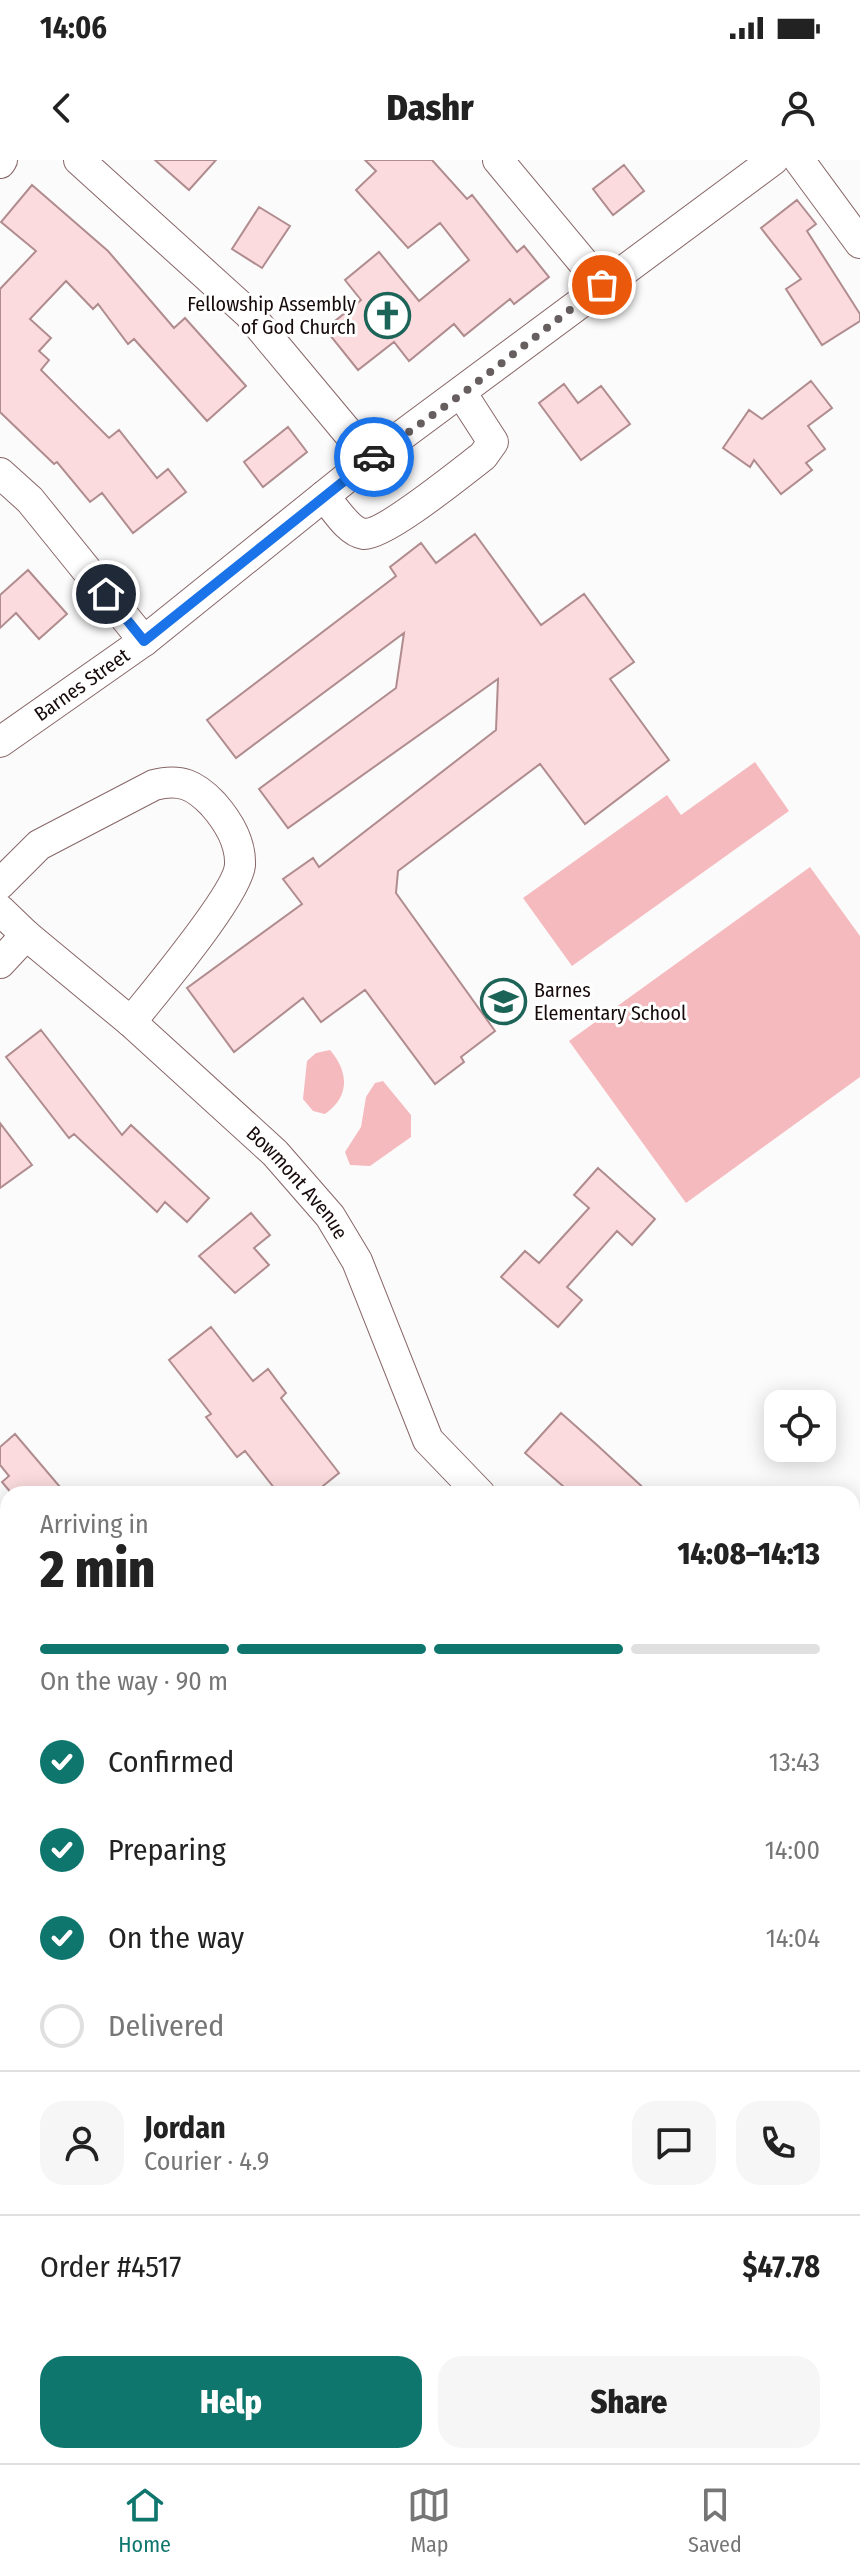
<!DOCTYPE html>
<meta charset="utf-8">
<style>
body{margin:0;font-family:"Fira Sans Condensed",sans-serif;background:#f6f6f6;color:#222;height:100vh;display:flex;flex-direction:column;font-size:30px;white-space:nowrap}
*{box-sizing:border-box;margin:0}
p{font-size:26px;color:#767676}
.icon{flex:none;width:44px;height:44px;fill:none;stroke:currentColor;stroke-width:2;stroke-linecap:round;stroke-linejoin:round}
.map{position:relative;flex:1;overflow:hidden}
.panel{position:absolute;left:0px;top:1326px;width:860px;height:978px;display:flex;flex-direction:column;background:#fff;border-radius:24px 24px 0 0;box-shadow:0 4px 20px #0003}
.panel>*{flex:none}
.controls{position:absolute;left:764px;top:1230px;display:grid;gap:16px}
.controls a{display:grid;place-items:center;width:72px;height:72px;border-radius:16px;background:#fff;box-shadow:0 4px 20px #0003;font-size:40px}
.pin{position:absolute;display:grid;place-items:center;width:68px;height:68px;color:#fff;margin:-34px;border:4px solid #fff;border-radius:50%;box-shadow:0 2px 8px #0007}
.courier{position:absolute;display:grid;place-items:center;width:80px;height:80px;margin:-40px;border:6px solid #1a73e8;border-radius:50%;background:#fff;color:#222;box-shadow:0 2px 10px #0007}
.summary em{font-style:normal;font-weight:800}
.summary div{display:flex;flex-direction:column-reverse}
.summary{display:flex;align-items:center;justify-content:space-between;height:136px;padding:0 40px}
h1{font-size:52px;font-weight:800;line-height:60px}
.bar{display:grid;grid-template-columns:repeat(4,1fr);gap:12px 8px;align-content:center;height:96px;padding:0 40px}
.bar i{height:10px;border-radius:6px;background:#e0e0e0}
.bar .on{background:#0f766e}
.bar p{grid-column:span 4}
.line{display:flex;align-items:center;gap:20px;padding:0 40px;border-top:2px solid #e0e0e0}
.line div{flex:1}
.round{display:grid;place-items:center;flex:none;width:84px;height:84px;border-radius:24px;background:#f6f6f6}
ol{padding:0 40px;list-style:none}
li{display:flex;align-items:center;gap:24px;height:88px}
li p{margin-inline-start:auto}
li .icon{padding:8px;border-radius:50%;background:#0f766e;color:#fff;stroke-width:4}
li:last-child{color:#767676}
li i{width:44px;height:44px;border:4px solid #e0e0e0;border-radius:50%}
.cta{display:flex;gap:16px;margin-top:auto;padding:16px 40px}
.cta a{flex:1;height:92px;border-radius:24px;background:#0f766e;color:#fff;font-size:32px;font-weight:800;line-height:92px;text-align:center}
.cta a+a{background:#f6f6f6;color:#222}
.status{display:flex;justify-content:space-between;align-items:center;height:56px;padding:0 40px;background:#fff;direction:ltr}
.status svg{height:22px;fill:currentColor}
header{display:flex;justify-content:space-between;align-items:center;height:104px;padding:0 40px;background:#fff;font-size:36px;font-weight:800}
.menu{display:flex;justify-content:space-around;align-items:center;height:112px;border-top:2px solid #e0e0e0;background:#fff;font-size:22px;color:#767676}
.menu a{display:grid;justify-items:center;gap:4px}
.menu .on{color:#0f766e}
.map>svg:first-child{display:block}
.green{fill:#f5babe}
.building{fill:#fbdbdd;stroke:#b08c8f;stroke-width:2}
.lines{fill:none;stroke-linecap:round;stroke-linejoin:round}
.minor-casing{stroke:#886668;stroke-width:32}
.minor{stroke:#fff;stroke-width:30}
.done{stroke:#665e5f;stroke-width:8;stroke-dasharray:0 14.4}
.route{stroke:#1a73e8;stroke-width:10}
.labels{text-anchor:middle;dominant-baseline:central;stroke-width:6;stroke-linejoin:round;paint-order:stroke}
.poi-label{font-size:20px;fill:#160a0b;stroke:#fff;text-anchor:end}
.street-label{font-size:20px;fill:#160a0b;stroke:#fff}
</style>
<div class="status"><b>14:06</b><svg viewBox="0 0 49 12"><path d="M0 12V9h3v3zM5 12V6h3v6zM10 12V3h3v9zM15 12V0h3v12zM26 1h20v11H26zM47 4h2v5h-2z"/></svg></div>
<header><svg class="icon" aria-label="back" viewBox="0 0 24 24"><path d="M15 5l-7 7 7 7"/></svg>Dashr<svg class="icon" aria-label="person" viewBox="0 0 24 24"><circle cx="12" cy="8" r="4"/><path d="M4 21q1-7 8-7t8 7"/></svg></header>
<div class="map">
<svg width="860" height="2303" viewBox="0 0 860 2303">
<rect width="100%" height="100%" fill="#fbfbfb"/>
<path class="green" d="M755,602L789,651L572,806L523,738L667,635L681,655Z
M810,707L860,776V917L686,1043L569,881Z
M330,890C349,912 350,937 325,954L313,951L303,939L307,901L316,893Z
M383,921L411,955V977L370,1006L350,1005L345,992L361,967L366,937L375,923Z"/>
<path class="building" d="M155,0H216L189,30Z
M365,0H432L467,39L472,35L517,92L524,86L549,117L514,144L510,139L464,176L454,164L409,201L394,182L358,210L325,169L361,140L345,120L379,92L419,141L469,100L440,63L408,88L356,30L376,11Z
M624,5L644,31L613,55L593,29Z
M32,25L108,91L174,168L185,158L246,226L207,261L134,179L128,184L98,144L93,149L66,121L30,159L51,178L39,191L49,200L41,210L109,278L119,270L157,318L168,309L186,332L133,373L102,333L90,342L57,302L54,304L0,252V129L36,91L1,62Z
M797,40L816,64L807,71L860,154V161L822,185L786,129L801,119L761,68Z
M259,47L290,66L262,108L232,89Z
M811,221L832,248L808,266L825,289L806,303L812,310L781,334L754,300L750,307L723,288L749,250L762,259Z
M564,224L578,243L601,226L630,264L581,300L539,243Z
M288,267L307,292L263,327L244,302Z
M475,374L541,465L584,434L634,502L610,519L669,600L585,664L540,604L398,711L396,733L495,871L461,897L464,902L435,924L365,830L321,862L303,838L234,892L187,828L302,744L283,719L313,698L319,707L496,570L498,519L288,668L259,629L396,528L404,473L236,598L207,560L396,416L390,407L421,383L436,403Z
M28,410L67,454L39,479L16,453L0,468V435Z
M41,870L122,975L131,965L209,1038L187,1062L165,1042L157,1052L74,974L69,978L6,897Z
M0,963L32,1005L0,1028Z
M598,1008L655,1059L632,1085L617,1071L567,1127L582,1140L558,1167L501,1117L525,1091L539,1103L589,1048L574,1035Z
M251,1053L270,1075L254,1088L269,1105L235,1133L199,1096Z
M211,1167L253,1221L268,1209L286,1233L281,1238L339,1313L313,1334H279L245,1291L237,1297L206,1257L211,1254L169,1200Z
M561,1253L597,1285L650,1334H572L525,1293Z
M15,1274L66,1334H12L2,1322L9,1316L0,1305V1287Z"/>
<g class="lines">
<defs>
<g id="minor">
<path d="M79,0L249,154L370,299"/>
<path d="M498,0L602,125"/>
<path d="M799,0L860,83"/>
<path d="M0,3L2,0"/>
<path d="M0,313L30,340L144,481"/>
<path d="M324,336C334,347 348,372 364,374C385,375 462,312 483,296L493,282L462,234"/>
<path id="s1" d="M0,582L144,481L370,299L773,0"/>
<path d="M0,724L39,685L154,625C180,618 195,625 213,644C228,661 241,682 240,705C238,734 153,834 131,862"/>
<path d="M0,750L26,775L0,803"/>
<path id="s2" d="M26,775L131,862L275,993L330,1056L357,1101L428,1280L480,1334"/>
<path d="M0,1415L8,1423"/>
<path d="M852,1659L860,1666"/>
<path d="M0,1870L8,1878"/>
</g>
</defs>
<use href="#minor" class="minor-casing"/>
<use href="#minor" class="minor"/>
</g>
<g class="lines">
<path class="done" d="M374,297L462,234L602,125"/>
<path class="route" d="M106,434L144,481L374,297"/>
</g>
<defs>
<symbol id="church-ring" viewBox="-11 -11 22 22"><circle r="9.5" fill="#fff" stroke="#1c6458" stroke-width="1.5"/><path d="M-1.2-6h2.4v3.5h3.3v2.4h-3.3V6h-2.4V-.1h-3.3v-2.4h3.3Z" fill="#1c6458"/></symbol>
<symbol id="school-ring" viewBox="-11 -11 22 22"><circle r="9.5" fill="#fff" stroke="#1c6458" stroke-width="1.5"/><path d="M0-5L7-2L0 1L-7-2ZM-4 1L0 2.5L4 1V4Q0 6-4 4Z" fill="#1c6458"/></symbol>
</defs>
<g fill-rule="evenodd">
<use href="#church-ring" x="362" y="130" width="51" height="51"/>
<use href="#school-ring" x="478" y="816" width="51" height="51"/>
</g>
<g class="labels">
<g class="poi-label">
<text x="356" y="144">Fellowship Assembly<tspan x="356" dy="23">of God Church</tspan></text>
<text x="534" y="830" text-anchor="start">Barnes<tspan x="534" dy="23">Elementary School</tspan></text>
</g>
<g class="street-label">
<text stroke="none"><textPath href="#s1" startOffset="100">Barnes Street</textPath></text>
<text stroke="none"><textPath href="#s2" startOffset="368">Bowmont Avenue</textPath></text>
</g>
</g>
</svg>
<div class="controls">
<a><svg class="icon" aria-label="locate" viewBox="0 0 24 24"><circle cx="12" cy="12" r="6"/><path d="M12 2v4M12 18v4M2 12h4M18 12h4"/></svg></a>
</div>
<div class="pin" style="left:602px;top:125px;background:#ea580c"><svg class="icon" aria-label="bag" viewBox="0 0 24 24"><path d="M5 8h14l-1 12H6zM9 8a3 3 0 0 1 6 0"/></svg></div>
<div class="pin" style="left:106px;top:434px;background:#1f2937"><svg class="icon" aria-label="home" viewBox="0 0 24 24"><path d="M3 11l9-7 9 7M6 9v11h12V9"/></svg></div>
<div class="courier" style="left:374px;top:297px"><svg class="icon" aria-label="car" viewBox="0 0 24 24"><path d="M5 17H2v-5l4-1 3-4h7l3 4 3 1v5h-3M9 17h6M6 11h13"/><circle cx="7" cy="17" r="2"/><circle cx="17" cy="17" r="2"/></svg></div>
<section class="panel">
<div class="summary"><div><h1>2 min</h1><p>Arriving in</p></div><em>14:08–14:13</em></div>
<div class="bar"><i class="on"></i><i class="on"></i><i class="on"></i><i></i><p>On the way · 90 m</p></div>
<ol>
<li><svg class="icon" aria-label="check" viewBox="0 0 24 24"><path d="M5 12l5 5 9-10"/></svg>Confirmed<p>13:43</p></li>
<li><svg class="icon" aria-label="check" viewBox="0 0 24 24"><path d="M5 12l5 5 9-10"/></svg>Preparing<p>14:00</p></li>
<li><svg class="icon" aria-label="check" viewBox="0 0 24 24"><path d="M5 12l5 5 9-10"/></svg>On the way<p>14:04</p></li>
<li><i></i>Delivered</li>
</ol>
<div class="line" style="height:144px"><a class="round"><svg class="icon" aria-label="person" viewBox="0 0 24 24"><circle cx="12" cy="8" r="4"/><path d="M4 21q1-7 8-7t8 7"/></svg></a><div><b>Jordan</b><p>Courier · 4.9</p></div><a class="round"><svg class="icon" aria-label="chat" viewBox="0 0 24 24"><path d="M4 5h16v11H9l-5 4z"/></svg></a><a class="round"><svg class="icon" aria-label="phone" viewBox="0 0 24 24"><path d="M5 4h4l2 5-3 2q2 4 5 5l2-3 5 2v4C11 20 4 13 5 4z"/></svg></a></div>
<div class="line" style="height:104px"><div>Order #4517</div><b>$47.78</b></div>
<div class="cta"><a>Help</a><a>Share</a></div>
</section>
</div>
<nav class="menu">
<a class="on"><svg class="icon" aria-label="home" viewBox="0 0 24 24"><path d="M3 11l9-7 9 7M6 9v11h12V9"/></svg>Home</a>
<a><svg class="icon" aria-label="map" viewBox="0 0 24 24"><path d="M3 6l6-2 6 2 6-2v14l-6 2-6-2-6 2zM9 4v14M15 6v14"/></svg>Map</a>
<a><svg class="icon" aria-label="saved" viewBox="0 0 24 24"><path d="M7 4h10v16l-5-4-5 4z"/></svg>Saved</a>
</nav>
